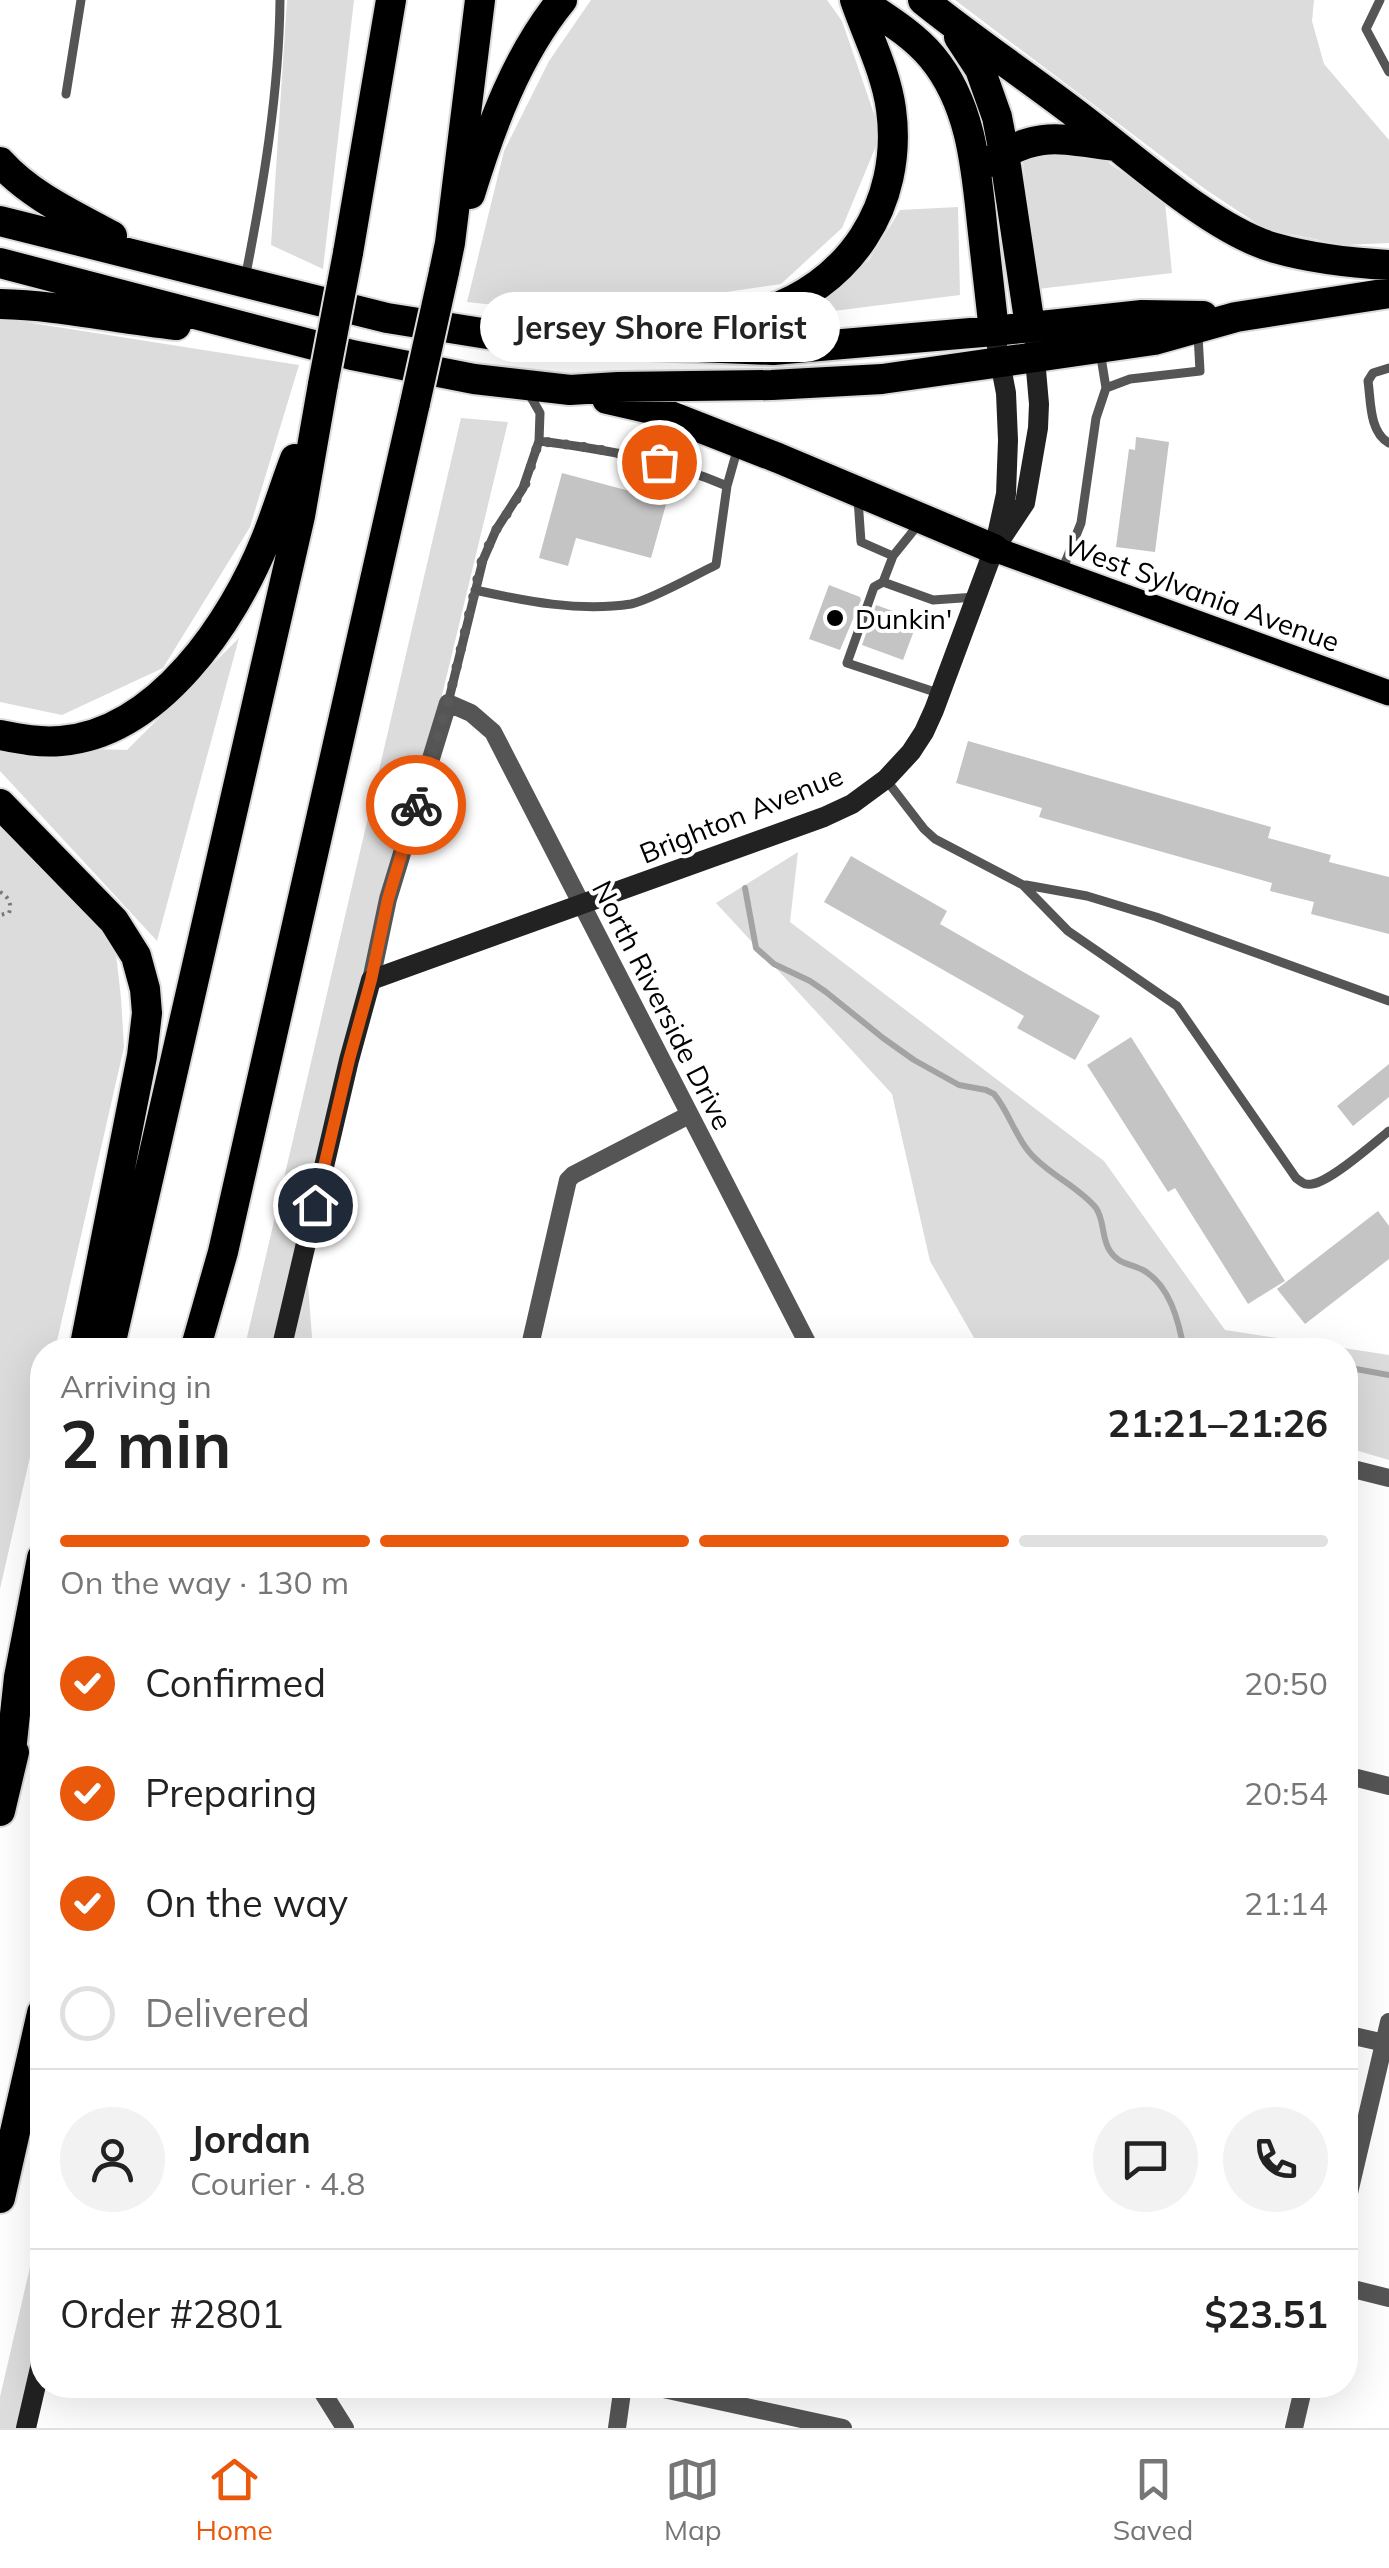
<!DOCTYPE html>
<meta charset="utf-8">
<style>
body{margin:0;font-family:Mulish,sans-serif;background:#f2f2f2;color:#222;height:100vh;display:flex;flex-direction:column;font-size:38px;white-space:nowrap}
*{box-sizing:border-box;margin:0}
p{font-size:32px;color:#767676}
.icon{flex:none;width:55px;height:55px;fill:none;stroke:currentColor;stroke-width:2;stroke-linecap:round;stroke-linejoin:round}
.map{position:relative;flex:1;overflow:hidden}
.sheet{position:absolute;left:30px;top:1338px;width:1328px;height:1060px;display:flex;flex-direction:column;background:#fff;border-radius:40px;box-shadow:0 10px 40px #0002}
.sheet>*{flex:none}
.pin{position:absolute;display:grid;place-items:center;width:85px;height:85px;color:#fff;margin:-42px;border:5px solid #fff;border-radius:50%;box-shadow:0 2px 10px #0007}
.courier{position:absolute;display:grid;place-items:center;width:100px;height:100px;margin:-50px;border:8px solid #ea580c;border-radius:50%;background:#fff;color:#222;box-shadow:0 2px 12px #0007}
.bubble{position:absolute;height:70px;border-radius:35px;background:#fff;box-shadow:0 10px 40px #0002;font-size:32px;font-weight:700;line-height:70px;text-align:center}
.head em{font-style:normal;font-weight:700}
.head div{display:flex;flex-direction:column-reverse}
.head{display:flex;align-items:center;justify-content:space-between;height:170px;padding:0 30px}
h1{font-size:65px;font-weight:700;line-height:75px}
.bar{display:grid;grid-template-columns:repeat(4,1fr);gap:15px 10px;align-content:center;height:120px;padding:0 30px}
.bar i{height:12px;border-radius:8px;background:#e0e0e0}
.bar .active{background:#ea580c}
.bar p{grid-column:span 4}
.line{display:flex;align-items:center;gap:25px;padding:0 30px;border-top:2px solid #e0e0e0}
.line div{flex:1}
.round{display:grid;place-items:center;flex:none;width:105px;height:105px;border-radius:52px;background:#f2f2f2}
ol{padding:0 30px;list-style:none}
li{display:flex;align-items:center;gap:30px;height:110px}
li p{margin-inline-start:auto}
li .icon{padding:10px;border-radius:50%;background:#ea580c;color:#fff;stroke-width:4}
li:last-child{color:#767676}
li i{width:55px;height:55px;border:5px solid #e0e0e0;border-radius:50%}
.dock{display:flex;justify-content:space-around;align-items:center;height:140px;border-top:2px solid #e0e0e0;background:#fff;font-size:28px;color:#767676}
.dock a{display:grid;justify-items:center;gap:5px}
.dock .active{color:#ea580c}
.map>svg:first-child{display:block}
.green{fill:#dcdcdc}
.lines{fill:none;stroke-linecap:round;stroke-linejoin:round}
.stream{stroke:#a3a3a3;stroke-width:6}
.building{fill:#c4c4c4}
.primary-casing{stroke:#dbdbdb;stroke-width:29}
.highway-casing{stroke:#dbdbdb;stroke-width:34}
.path{stroke:#777;stroke-width:4;stroke-dasharray:2.5 5;stroke-linecap:butt}
.lane{stroke:#555;stroke-width:9}
.street{stroke:#555;stroke-width:18}
.secondary{stroke:#222;stroke-width:20}
.primary{stroke:#000;stroke-width:25}
.highway{stroke:#000;stroke-width:30}
.highway-bridge-casing{stroke:#dbdbdb;stroke-width:34;stroke-linecap:butt}
.highway-bridge{stroke:#000;stroke-width:30}
.done{stroke:#595959;stroke-width:10;stroke-dasharray:0 18}
.route{stroke:#ea580c;stroke-width:12}
.poi-dot{fill:#000;stroke:#fff;stroke-width:4}
.labels{text-anchor:middle;dominant-baseline:central;stroke-width:8;stroke-linejoin:round;paint-order:stroke}
.street-label{font-size:28px;fill:#000;stroke:#fff}
.poi-label{font-size:28px;fill:#000;stroke:#fff;text-anchor:start}
</style>
<div class="map">
<svg width="1389" height="2428" viewBox="0 0 1389 2428">
<rect width="100%" height="100%" fill="#fff"/>
<path class="green" d="M287,0H354L323,269L271,245Z
M591,0H827L842,21L881,134L842,228L781,284L575,314L467,302L504,151L549,61Z
M955,0H1314L1312,21L1324,64L1389,140V243L1343,245L1265,229L1205,189Z
M1022,154L1099,156L1165,202L1172,273L1038,289Z
M958,207L960,295L802,315L869,260L900,210Z
M0,318L299,365L250,527L163,668L62,715L0,702Z
M461,418L508,422L306,1258L313,1350H244Z
M239,638L157,941L0,771V746L127,750Z
M0,826L115,945L121,998L124,1047L55,1350H42V1404L0,1589Z
M798,852L790,922L1104,1161L1225,1330L1389,1355V1460L1345,1447V1350H981L930,1261L892,1094L716,903Z
M42,2215V2351L24,2428H0V2397Z"/>
<g class="lines">
<path class="stream" d="M745,888L756,948L774,964L810,981L826,992L883,1038L914,1060L959,1085L986,1090L994,1094C1009,1112 1015,1136 1030,1153C1049,1175 1078,1186 1096,1208C1105,1221 1101,1238 1110,1251C1119,1265 1130,1263 1143,1270C1170,1285 1179,1322 1184,1350
M1345,1367L1389,1375"/>
</g>
<path class="building" d="M1136,437L1169,442L1155,552L1116,547L1129,449L1135,450Z
M562,473L667,501L651,558L576,538L568,566L539,558Z
M829,585L860,597L861,600L840,650L809,639Z
M876,605L918,620L903,660L862,645Z
M968,741L1271,827L1268,838L1331,855L1329,862L1389,877V934L1311,914L1314,902L1270,891L1272,883L1039,817L1042,808L956,783Z
M851,856L947,911L940,924L1100,1016L1075,1060L1017,1028L1024,1016L824,902Z
M1131,1037L1285,1281L1248,1304L1175,1188L1168,1192L1087,1065Z
M1389,1064V1097L1353,1126L1337,1106Z
M1378,1211L1389,1226V1259L1305,1324L1277,1289Z"/>
<g class="lines">
<defs>
<path id="primary" d="M994,549L1389,693"/>
<path id="highway" d="M859,0C884,17 913,34 932,57C971,104 976,166 982,224C986,260 990,295 994,331
M923,0C975,42 1031,79 1084,120C1135,159 1214,231 1275,248C1310,258 1353,263 1389,265
M959,37L980,69L997,117L1004,153L1030,326
M0,162C31,196 72,214 112,236
M989,162C1039,130 1059,139 1115,146
M470,194C491,126 517,55 562,0
M0,221L387,318L526,340L773,350L994,331L1142,315L1203,316
M348,253L391,0
M0,263L352,355L474,379L570,390L618,387L772,385L882,379L1154,340L1236,317L1389,293
M444,272L450,243L480,0
M0,304C59,305 117,319 176,325
M635,331C673,326 720,324 757,314C849,288 904,204 891,109C886,72 867,35 855,0
M607,399L655,410L778,458L994,549
M0,735C20,739 40,743 61,741C159,733 233,621 266,539C277,512 285,485 295,459
M0,804L114,921L136,956L145,989L147,1013L142,1056L84,1350
M109,1350L300,516L323,384
M195,1350L223,1252L415,403
M9,1770L19,1677L42,1558
M0,1811L14,1752
M0,2198L42,2013"/>
</defs>
<use href="#primary" class="primary-casing"/>
<use href="#highway" class="highway-casing"/>
<path class="path" d="M0,892C9,897 12,904 9,913L0,915"/>
<path class="lane" d="M1380,0L1366,29L1389,72
M66,94L81,0
M245,279C263,187 279,94 280,0
M1389,368L1373,373L1368,381C1371,401 1369,432 1389,443
M1106,388L1130,379L1200,371L1198,335
M539,441C603,449 667,460 727,486
M858,499L861,542L893,556
M918,525L893,556L883,582L933,600L976,597
M1061,573L1081,523L1096,418L1106,388L1100,351
M883,582L874,587L847,663L938,693
M475,590C525,601 579,612 631,604C651,600 695,575 716,565L727,486L738,447
M448,703L483,560L496,530L523,488L539,441L540,413L528,392
M887,781L924,829L935,839L1023,885L1068,931L1177,1006L1296,1178C1303,1183 1304,1185 1312,1184C1330,1182 1373,1144 1389,1131
M1026,885L1087,896L1156,917L1389,1001"/>
<path class="street" d="M371,980L388,899L448,703L471,713L493,732L811,1350
M529,1350L568,1180L573,1175L689,1115
M1345,1467L1389,1478
M1345,1775L1389,1786
M1345,2034L1389,2044
M1345,2210L1389,2022
M1345,2287L1389,2298
M318,2385L345,2428
M645,2385L843,2428
M617,2428L623,2385
M1294,2428L1304,2385"/>
<path class="secondary" d="M1001,539L1025,503L1038,428L1039,404L1034,347
M281,1350L349,1060L371,980L824,817L852,804L886,779L911,752L924,732L934,710L994,549L1006,494L1008,440L1006,393L994,331
M26,2428L42,2359"/>
<use href="#primary" class="primary"/>
<use href="#highway" class="highway"/>
<defs>
<path id="highway-bridge" d="M323,384L348,253
M415,403L444,272"/>
</defs>
<use href="#highway-bridge" class="highway-bridge-casing"/>
<use href="#highway-bridge" class="highway-bridge"/>
</g>
<g class="lines">
<path class="done" d="M416,805L448,703L482,560L496,530L524,488L539,441L592,448L659,462"/>
<path class="route" d="M315,1205L349,1060L371,980L388,899L416,805"/>
</g>
<circle class="poi-dot" cx="835" cy="618" r="10"/>
<g class="labels">
<g class="street-label">
<text transform="translate(1202 593) rotate(20)">West Sylvania Avenue</text>
<text transform="translate(741 814) rotate(-22)">Brighton Avenue</text>
<text transform="translate(663 1005) rotate(63)">North Riverside Drive</text>
</g>
<g class="poi-label">
<text x="855" y="618">Dunkin'</text>
</g>
</g>
</svg>
<div class="pin" style="left:659px;top:462px;background:#ea580c"><svg class="icon" aria-label="bag" viewBox="0 0 24 24"><path d="M5 8h14l-1 12H6zM9 8a3 3 0 0 1 6 0"/></svg></div>
<div class="pin" style="left:315px;top:1205px;background:#1f2937"><svg class="icon" aria-label="home" viewBox="0 0 24 24"><path d="M3 11l9-7 9 7M6 9v11h12V9"/></svg></div>
<div class="courier" style="left:416px;top:805px"><svg class="icon" aria-label="bike" viewBox="0 0 24 24"><circle cx="6" cy="16" r="4"/><circle cx="18" cy="16" r="4"/><path d="M6 16l4-8h5l3 8M10 8l3 8H6M13 5h3"/></svg></div>
<div class="bubble" style="left:480px;top:292px;width:360px">Jersey Shore Florist</div>
<section class="sheet">
<div class="head"><div><h1>2 min</h1><p>Arriving in</p></div><em>21:21–21:26</em></div>
<div class="bar"><i class="active"></i><i class="active"></i><i class="active"></i><i></i><p>On the way · 130 m</p></div>
<ol>
<li><svg class="icon" aria-label="check" viewBox="0 0 24 24"><path d="M5 12l5 5 9-10"/></svg>Confirmed<p>20:50</p></li>
<li><svg class="icon" aria-label="check" viewBox="0 0 24 24"><path d="M5 12l5 5 9-10"/></svg>Preparing<p>20:54</p></li>
<li><svg class="icon" aria-label="check" viewBox="0 0 24 24"><path d="M5 12l5 5 9-10"/></svg>On the way<p>21:14</p></li>
<li><i></i>Delivered</li>
</ol>
<div class="line" style="height:180px"><a class="round"><svg class="icon" aria-label="person" viewBox="0 0 24 24"><circle cx="12" cy="8" r="4"/><path d="M4 21q1-7 8-7t8 7"/></svg></a><div><b>Jordan</b><p>Courier · 4.8</p></div><a class="round"><svg class="icon" aria-label="chat" viewBox="0 0 24 24"><path d="M4 5h16v11H9l-5 4z"/></svg></a><a class="round"><svg class="icon" aria-label="phone" viewBox="0 0 24 24"><path d="M5 4h4l2 5-3 2q2 4 5 5l2-3 5 2v4C11 20 4 13 5 4z"/></svg></a></div>
<div class="line" style="height:130px"><div>Order #2801</div><b>$23.51</b></div>
</section>
</div>
<nav class="dock">
<a class="active"><svg class="icon" aria-label="home" viewBox="0 0 24 24"><path d="M3 11l9-7 9 7M6 9v11h12V9"/></svg>Home</a>
<a><svg class="icon" aria-label="map" viewBox="0 0 24 24"><path d="M3 6l6-2 6 2 6-2v14l-6 2-6-2-6 2zM9 4v14M15 6v14"/></svg>Map</a>
<a><svg class="icon" aria-label="saved" viewBox="0 0 24 24"><path d="M7 4h10v16l-5-4-5 4z"/></svg>Saved</a>
</nav>
